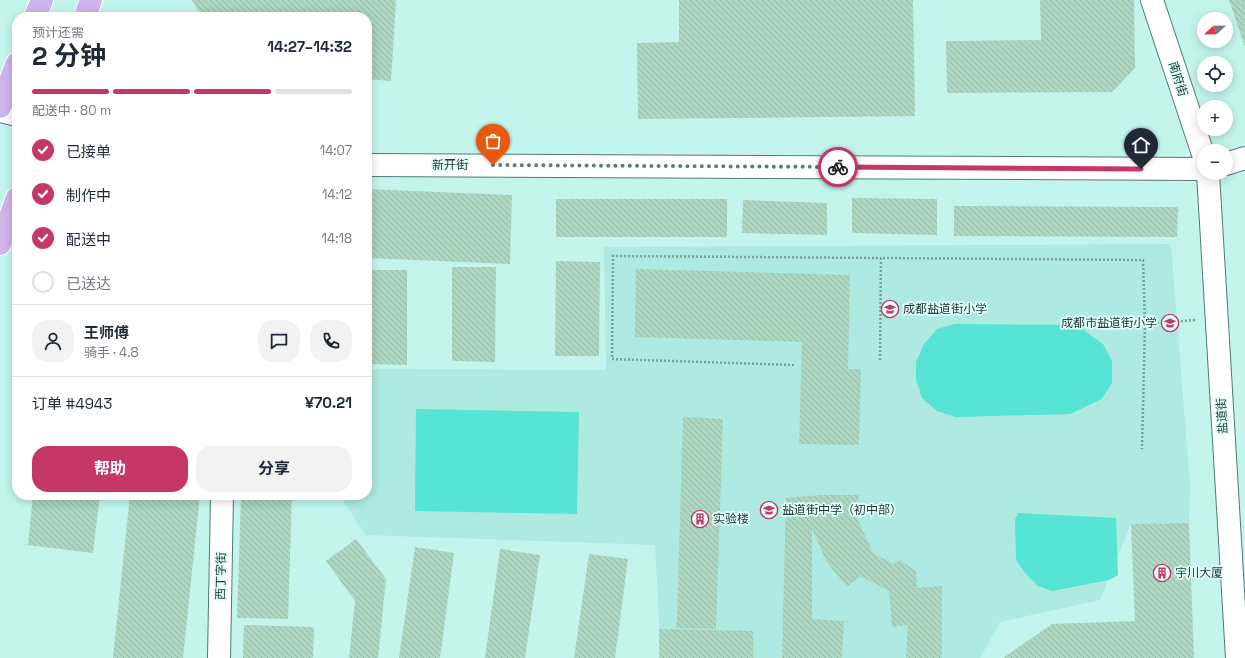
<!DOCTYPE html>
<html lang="zh">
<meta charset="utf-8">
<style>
body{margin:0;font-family:"Space Grotesk","Noto Sans SC",sans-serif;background:#f2f2f3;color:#1f2937;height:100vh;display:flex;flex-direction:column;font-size:15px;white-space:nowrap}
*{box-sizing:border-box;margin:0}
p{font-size:13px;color:#747a83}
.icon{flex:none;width:22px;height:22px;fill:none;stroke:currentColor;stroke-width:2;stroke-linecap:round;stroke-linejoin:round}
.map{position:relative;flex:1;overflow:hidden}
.sheet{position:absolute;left:12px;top:12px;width:360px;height:488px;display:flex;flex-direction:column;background:#fff;border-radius:16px;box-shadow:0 2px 10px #0003}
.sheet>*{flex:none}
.needle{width:26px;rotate:248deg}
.buttons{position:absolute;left:1197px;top:12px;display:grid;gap:8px}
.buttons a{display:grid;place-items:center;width:36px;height:36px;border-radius:50%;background:#fff;box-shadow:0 2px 10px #0003;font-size:20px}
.pin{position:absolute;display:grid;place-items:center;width:34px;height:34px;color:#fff;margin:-41px -17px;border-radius:50% 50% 50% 0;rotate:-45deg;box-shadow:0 0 4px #0007}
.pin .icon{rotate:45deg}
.courier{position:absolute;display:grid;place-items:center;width:40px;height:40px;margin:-20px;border:3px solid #c43767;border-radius:50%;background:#fff;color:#222;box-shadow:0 1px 5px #0007}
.headline em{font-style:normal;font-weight:700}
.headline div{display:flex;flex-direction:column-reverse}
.headline{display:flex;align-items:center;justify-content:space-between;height:68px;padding:0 20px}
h1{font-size:26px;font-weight:700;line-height:30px}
.bar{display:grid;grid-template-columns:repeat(4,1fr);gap:6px 4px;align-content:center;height:48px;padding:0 20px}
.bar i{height:5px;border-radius:3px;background:#e0e1e3}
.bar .selected{background:#c43767}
.bar p{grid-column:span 4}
.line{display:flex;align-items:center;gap:10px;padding:0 20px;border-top:1px solid #e0e1e3}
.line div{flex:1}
.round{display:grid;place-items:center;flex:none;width:42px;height:42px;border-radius:16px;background:#f2f2f3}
ol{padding:0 20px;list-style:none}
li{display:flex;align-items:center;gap:12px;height:44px}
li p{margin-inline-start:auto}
li .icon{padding:4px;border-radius:50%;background:#c43767;color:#fff;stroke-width:4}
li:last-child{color:#747a83}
li i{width:22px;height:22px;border:2px solid #e0e1e3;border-radius:50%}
.cta{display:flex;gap:8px;margin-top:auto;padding:8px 20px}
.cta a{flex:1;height:46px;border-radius:16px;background:#c43767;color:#fff;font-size:16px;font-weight:700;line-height:46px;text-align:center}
.cta a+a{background:#f2f2f3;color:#1f2937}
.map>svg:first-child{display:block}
.built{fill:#aeeae1}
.grass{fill:#57e4d4}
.building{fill:url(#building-back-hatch)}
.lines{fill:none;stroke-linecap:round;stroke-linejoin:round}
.minor-casing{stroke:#4d7c76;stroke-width:24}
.major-casing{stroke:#fff;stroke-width:24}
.path{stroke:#7b9f99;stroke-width:2.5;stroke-dasharray:2 2;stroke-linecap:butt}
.minor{stroke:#fff;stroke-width:22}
.major{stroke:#cfb5ec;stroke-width:22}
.done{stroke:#5d7b77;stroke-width:4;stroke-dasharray:0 7.2}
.route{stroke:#c43767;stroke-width:5}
.labels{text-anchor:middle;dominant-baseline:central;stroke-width:3.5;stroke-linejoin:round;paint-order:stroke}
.street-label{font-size:12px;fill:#263a37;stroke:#e0fef9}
.poi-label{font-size:12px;fill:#263a37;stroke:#e0fef9;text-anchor:start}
</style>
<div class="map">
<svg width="1245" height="658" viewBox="0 0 1245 658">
<defs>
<pattern id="building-back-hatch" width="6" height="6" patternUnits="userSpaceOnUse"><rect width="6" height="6" fill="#acd7c2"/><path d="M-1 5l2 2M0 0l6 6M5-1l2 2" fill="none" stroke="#94b9a7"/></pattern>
</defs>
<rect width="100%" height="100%" fill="#c3f5ed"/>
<path class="built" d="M1171,244L1190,485L1189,523L1131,524L1100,600L1000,622L980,658H661L655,545L366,535L341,498V495H367V369L606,370L604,247Z"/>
<path class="grass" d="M955,324L1077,325L1103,344L1112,361V383L1102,399L1070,414L956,417L937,411L922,398L916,380V362L924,344L937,329Z
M416,409L579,412L577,514L415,511Z
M1018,513L1116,518L1118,575L1109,580L1052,591L1038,586L1025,573L1016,560L1015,520Z"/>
<path class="building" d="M192,0H396L391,81L367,79V17H202Z
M679,0H913L915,116L638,119L637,43L679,42Z
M1040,0H1134L1135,68L1112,92L947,93L946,41L1041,40Z
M1229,0H1245V47Z
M367,189L512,195L510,264L367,258Z
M852,198L937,199V235L852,233Z
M556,199H727V237H556Z
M743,200L827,203V235L742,233Z
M954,206L1178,207L1177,237L954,236Z
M556,261L600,262L599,356H555Z
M452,267H496L495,362L452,361Z
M636,269L850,275L848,369H861L859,445L799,444L802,342L635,337Z
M367,270H407V365L367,364Z
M683,417L723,419L716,629L676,628L677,619Z
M33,495H100L93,553L28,545Z
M130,495H200L183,658H113Z
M241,495H292L288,619L237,618Z
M821,495H859L856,516L873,553L893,564L900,560L916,571L917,588L942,586V658H906L908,625L892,627L889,591L860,576L847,587L826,561L812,528V619L844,621L842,658H782L786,498Z
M1189,523L1194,658H1003L1052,624L1135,621L1131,524Z
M356,539L386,579L378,658H349L355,601L326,561Z
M415,547L454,553L440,658H399Z
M500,549L540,555L525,658H485Z
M589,554L628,559L615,658H574Z
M244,625L314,627L313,658H243Z
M659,629L753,631V658H659Z"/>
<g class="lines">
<defs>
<path id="minor" d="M1152,0L1204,157
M0,111L17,115
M1226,164L1245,158
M367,165L1204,169
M1208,173L1237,658
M219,658L222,495"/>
<path id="major" d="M35,17L42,0
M85,17L91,0
M0,107L17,63
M0,244L17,198"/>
</defs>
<use href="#minor" class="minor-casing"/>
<use href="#major" class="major-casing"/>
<path class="path" d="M1145,324L1195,320
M880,360L881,258L1143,260L1145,324L1142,449
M794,365L612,359L613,256L881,258"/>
<use href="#minor" class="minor"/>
<use href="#major" class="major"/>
</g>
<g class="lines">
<path class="done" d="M493,165L838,167"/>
<path class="route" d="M838,167L1141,169"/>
</g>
<defs>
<symbol id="school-ring" viewBox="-11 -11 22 22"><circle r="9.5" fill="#e0fef9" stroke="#c43767" stroke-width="1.5"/><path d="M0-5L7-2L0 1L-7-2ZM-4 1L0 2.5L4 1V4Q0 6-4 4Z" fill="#c43767"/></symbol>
<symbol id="building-ring" viewBox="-11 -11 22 22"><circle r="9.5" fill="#e0fef9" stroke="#c43767" stroke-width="1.5"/><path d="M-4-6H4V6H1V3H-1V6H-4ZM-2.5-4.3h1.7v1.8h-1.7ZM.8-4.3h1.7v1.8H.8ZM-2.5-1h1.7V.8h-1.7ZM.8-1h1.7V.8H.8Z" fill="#c43767"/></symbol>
</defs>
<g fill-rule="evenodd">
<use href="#school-ring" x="880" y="299" width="20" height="20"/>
<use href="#school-ring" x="1160" y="313" width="20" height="20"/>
<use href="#school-ring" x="759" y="500" width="20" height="20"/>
<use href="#building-ring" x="690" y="509" width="20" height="20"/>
<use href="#building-ring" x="1152" y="563" width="20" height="20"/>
</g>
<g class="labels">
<g class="street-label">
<text transform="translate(1178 79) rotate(72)">南府街</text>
<text x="450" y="165">新开街</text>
<text transform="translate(1222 416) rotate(-93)">盐道街</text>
<text transform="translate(221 576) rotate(-89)">西丁字街</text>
</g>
<g class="poi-label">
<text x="903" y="309">成都盐道街小学</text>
<text x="1157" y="323" text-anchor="end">成都市盐道街小学</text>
<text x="782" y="510">盐道街中学（初中部）</text>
<text x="713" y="519">实验楼</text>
<text x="1175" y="573">宇川大厦</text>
</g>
</g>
</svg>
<div class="buttons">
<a><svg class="needle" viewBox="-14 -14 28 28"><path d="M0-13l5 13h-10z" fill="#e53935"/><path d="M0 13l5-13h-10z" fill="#747a83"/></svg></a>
<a><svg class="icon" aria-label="locate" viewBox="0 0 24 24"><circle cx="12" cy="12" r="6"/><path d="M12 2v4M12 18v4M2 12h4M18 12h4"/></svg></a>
<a>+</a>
<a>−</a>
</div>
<div class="pin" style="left:493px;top:165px;background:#ea580c"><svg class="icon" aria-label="bag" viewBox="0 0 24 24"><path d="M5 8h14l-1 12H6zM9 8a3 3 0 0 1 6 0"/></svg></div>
<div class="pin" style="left:1141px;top:169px;background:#1f2937"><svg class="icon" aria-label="home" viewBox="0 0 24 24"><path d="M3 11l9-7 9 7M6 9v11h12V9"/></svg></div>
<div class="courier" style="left:838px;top:167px"><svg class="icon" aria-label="bike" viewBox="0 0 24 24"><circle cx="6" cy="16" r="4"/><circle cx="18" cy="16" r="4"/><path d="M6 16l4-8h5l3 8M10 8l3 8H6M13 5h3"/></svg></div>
<section class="sheet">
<div class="headline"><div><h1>2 分钟</h1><p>预计还需</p></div><em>14:27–14:32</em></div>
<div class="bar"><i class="selected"></i><i class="selected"></i><i class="selected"></i><i></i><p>配送中 · 80 m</p></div>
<ol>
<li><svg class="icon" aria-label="check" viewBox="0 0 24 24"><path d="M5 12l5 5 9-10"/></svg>已接单<p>14:07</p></li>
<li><svg class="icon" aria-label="check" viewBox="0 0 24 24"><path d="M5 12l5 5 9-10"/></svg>制作中<p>14:12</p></li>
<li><svg class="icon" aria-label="check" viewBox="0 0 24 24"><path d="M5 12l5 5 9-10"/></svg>配送中<p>14:18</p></li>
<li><i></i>已送达</li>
</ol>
<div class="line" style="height:72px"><a class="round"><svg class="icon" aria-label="person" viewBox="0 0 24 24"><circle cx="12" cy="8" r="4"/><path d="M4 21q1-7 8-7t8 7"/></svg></a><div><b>王师傅</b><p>骑手 · 4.8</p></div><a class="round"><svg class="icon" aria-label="chat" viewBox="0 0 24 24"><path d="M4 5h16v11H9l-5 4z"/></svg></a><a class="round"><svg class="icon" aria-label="phone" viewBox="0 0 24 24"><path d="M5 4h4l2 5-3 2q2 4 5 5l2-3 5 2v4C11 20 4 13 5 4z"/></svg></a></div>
<div class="line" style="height:52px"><div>订单 #4943</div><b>¥70.21</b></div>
<div class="cta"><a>帮助</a><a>分享</a></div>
</section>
</div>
